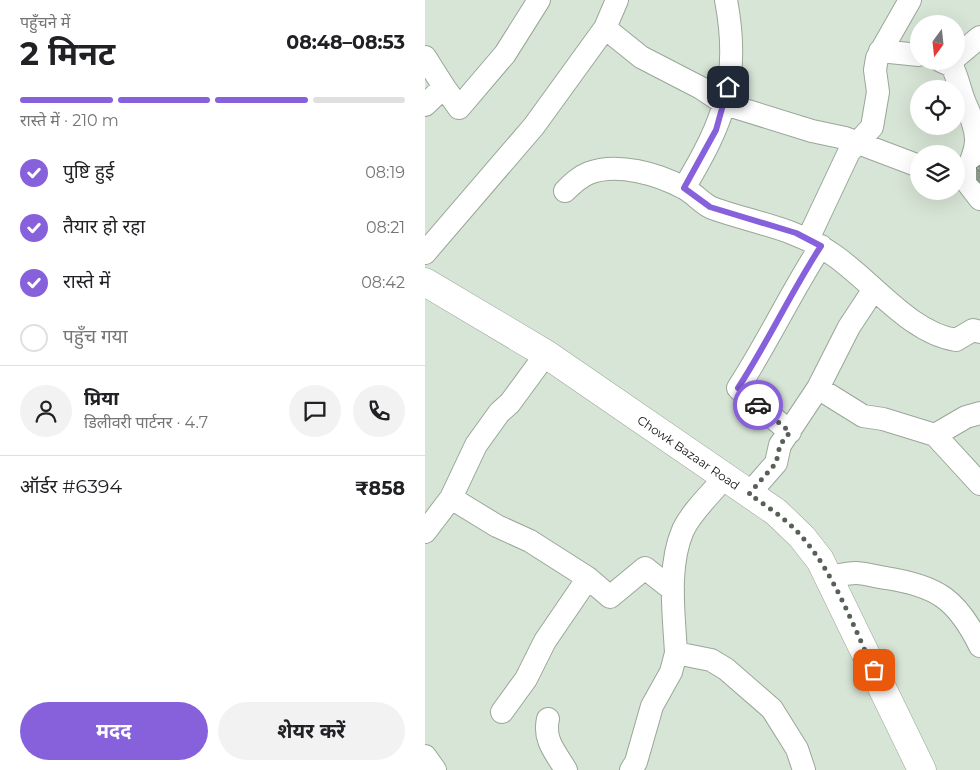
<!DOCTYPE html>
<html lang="hi">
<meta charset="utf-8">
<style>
body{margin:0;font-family:Montserrat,"Noto Sans Devanagari",sans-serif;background:#f2f2f2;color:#202124;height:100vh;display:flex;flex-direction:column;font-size:19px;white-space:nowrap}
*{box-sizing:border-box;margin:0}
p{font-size:16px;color:#757577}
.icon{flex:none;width:28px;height:28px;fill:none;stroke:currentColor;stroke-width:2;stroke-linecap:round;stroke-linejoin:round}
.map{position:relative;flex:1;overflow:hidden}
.details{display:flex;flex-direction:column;background:#fff;width:425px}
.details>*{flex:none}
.needle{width:32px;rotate:195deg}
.tools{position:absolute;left:485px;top:15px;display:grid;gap:10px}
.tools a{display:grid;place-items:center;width:55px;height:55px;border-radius:50%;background:#fff;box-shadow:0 5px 20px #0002;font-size:25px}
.pin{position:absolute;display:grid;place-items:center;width:42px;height:42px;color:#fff;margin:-21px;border-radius:10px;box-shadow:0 2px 8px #0006}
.courier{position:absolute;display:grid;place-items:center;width:50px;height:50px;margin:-25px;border:4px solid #8761db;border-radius:50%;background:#fff;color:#222;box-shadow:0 1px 6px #0007}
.overview em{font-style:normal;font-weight:700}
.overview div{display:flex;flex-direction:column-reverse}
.overview{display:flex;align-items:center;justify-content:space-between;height:85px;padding:0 20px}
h1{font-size:32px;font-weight:700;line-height:38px}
.bar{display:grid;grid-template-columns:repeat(4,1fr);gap:8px 5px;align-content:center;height:60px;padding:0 20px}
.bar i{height:6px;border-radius:4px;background:#e0e0e0}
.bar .selected{background:#8761db}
.bar p{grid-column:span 4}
.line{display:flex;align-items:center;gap:12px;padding:0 20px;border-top:1px solid #e0e0e0}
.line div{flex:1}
.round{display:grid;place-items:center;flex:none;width:52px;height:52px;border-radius:26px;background:#f2f2f2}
ol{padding:0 20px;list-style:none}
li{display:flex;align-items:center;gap:15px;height:55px}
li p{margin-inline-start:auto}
li .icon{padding:5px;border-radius:50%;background:#8761db;color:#fff;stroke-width:4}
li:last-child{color:#757577}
li i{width:28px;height:28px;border:2px solid #e0e0e0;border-radius:50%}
.button{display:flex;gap:10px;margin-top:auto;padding:10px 20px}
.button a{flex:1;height:58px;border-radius:30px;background:#8761db;color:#fff;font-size:20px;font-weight:700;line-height:58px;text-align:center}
.button a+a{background:#f2f2f2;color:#202124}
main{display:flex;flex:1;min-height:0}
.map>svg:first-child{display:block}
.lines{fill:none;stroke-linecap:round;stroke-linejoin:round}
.minor-casing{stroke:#99a698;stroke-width:24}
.major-casing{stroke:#99a698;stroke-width:29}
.minor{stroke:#fff;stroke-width:22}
.major{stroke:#fff;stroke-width:28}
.wall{fill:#8b978a}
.building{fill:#a2b0a1;stroke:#717b71}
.done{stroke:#575f57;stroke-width:5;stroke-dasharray:0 9}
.route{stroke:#8761db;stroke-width:6}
.labels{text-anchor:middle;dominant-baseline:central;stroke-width:4.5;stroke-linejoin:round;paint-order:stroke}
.street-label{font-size:12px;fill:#121712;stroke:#e4f3e4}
</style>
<main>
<section class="details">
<div class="overview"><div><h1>2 मिनट</h1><p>पहुँचने में</p></div><em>08:48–08:53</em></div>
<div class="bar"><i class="selected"></i><i class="selected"></i><i class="selected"></i><i></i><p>रास्ते में · 210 m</p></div>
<ol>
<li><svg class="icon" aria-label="check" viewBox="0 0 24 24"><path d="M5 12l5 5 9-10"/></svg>पुष्टि हुई<p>08:19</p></li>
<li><svg class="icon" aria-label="check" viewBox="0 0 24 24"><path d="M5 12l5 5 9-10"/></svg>तैयार हो रहा<p>08:21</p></li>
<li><svg class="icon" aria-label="check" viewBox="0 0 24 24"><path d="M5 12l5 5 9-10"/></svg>रास्ते में<p>08:42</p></li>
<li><i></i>पहुँच गया</li>
</ol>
<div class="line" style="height:90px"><a class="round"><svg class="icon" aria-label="person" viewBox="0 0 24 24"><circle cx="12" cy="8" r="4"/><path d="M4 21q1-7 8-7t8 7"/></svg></a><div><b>प्रिया</b><p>डिलीवरी पार्टनर · 4.7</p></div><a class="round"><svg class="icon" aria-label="chat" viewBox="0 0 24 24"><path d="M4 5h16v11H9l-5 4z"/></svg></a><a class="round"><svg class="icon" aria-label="phone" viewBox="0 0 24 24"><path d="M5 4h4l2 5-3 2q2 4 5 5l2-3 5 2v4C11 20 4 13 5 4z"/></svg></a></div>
<div class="line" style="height:65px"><div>ऑर्डर #6394</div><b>₹858</b></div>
<div class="button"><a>मदद</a><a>शेयर करें</a></div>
</section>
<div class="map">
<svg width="555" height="770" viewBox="0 0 555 770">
<rect width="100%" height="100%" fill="#d7e5d6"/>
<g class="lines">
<defs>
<path id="minor" d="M180,28L216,57L276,88L300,104L387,131L420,138L494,166
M455,51L494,55
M0,57L19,87
M531,57L555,37
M516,61L527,66C533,78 535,91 540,103C555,135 555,147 538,177
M0,105L19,87L34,108L80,54L114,0
M531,176L538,177L555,199
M259,188C299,121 316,79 301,0
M140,191C147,184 154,177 164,173C192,162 233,174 259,188C269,193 277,204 287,208C328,223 371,228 407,254C445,279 484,333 531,340L548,330L555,332
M383,239L424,152L447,127L453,92L450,70L452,58L485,0
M0,253L109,126L180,28L192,0
M121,354L85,403L74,413L51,445L26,498L72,526L105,541L163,578L185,597L220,568L248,590
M393,388L424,327L449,289
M365,432L313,388C343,342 366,292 396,246
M510,435L555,484
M299,478C286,494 267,511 258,530C242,567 249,614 251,653L286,660L301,669L347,709L372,749L379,770
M324,494L351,463L355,445L393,388L438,416L458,419L510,435L541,417L555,413
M0,532L26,498
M404,577C413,576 422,573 431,573C440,573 451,577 461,578C512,586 532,599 555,646
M77,712L101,679L120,641L163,578
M123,719C118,740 131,753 141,770
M0,756L10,770
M206,770L211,762L227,706L246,672L251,653"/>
<g id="major">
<path id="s1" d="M0,282L121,354L351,512L377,537L395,560L497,770"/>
</g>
</defs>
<use href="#minor" class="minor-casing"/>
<use href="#major" class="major-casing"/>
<use href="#minor" class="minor"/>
<use href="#major" class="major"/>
</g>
<path class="wall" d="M555,165V184L551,180V168Z"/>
<path class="building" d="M555,165V172L551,168Z"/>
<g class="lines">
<path class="done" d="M333,405L365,432L355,445L351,463L324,494C343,507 363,520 378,538C410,575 428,626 449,670"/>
<path class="route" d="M303,87L291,130L259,188L285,207L371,233L396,246C366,292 343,342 313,388L333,405"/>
</g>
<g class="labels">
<g class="street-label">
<text stroke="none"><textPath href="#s1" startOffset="314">Chowk Bazaar Road</textPath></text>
</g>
</g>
</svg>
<div class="tools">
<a><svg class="needle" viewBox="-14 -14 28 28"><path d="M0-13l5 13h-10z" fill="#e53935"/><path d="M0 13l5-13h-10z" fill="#757577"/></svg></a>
<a><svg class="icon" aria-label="locate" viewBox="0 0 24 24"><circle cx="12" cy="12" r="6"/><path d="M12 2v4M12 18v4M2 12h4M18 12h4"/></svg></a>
<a><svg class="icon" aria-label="layers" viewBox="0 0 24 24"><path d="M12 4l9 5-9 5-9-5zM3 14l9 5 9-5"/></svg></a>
</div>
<div class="pin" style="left:449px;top:670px;background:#ea580c"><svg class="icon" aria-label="bag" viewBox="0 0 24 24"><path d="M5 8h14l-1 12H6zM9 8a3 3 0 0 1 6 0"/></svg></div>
<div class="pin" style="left:303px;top:87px;background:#1f2937"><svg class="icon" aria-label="home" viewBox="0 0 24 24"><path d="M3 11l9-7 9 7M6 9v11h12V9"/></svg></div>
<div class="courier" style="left:333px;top:405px"><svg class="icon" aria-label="car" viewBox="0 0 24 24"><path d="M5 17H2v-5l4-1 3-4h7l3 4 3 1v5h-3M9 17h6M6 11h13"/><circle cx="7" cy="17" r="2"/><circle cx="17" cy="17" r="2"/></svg></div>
</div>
</main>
